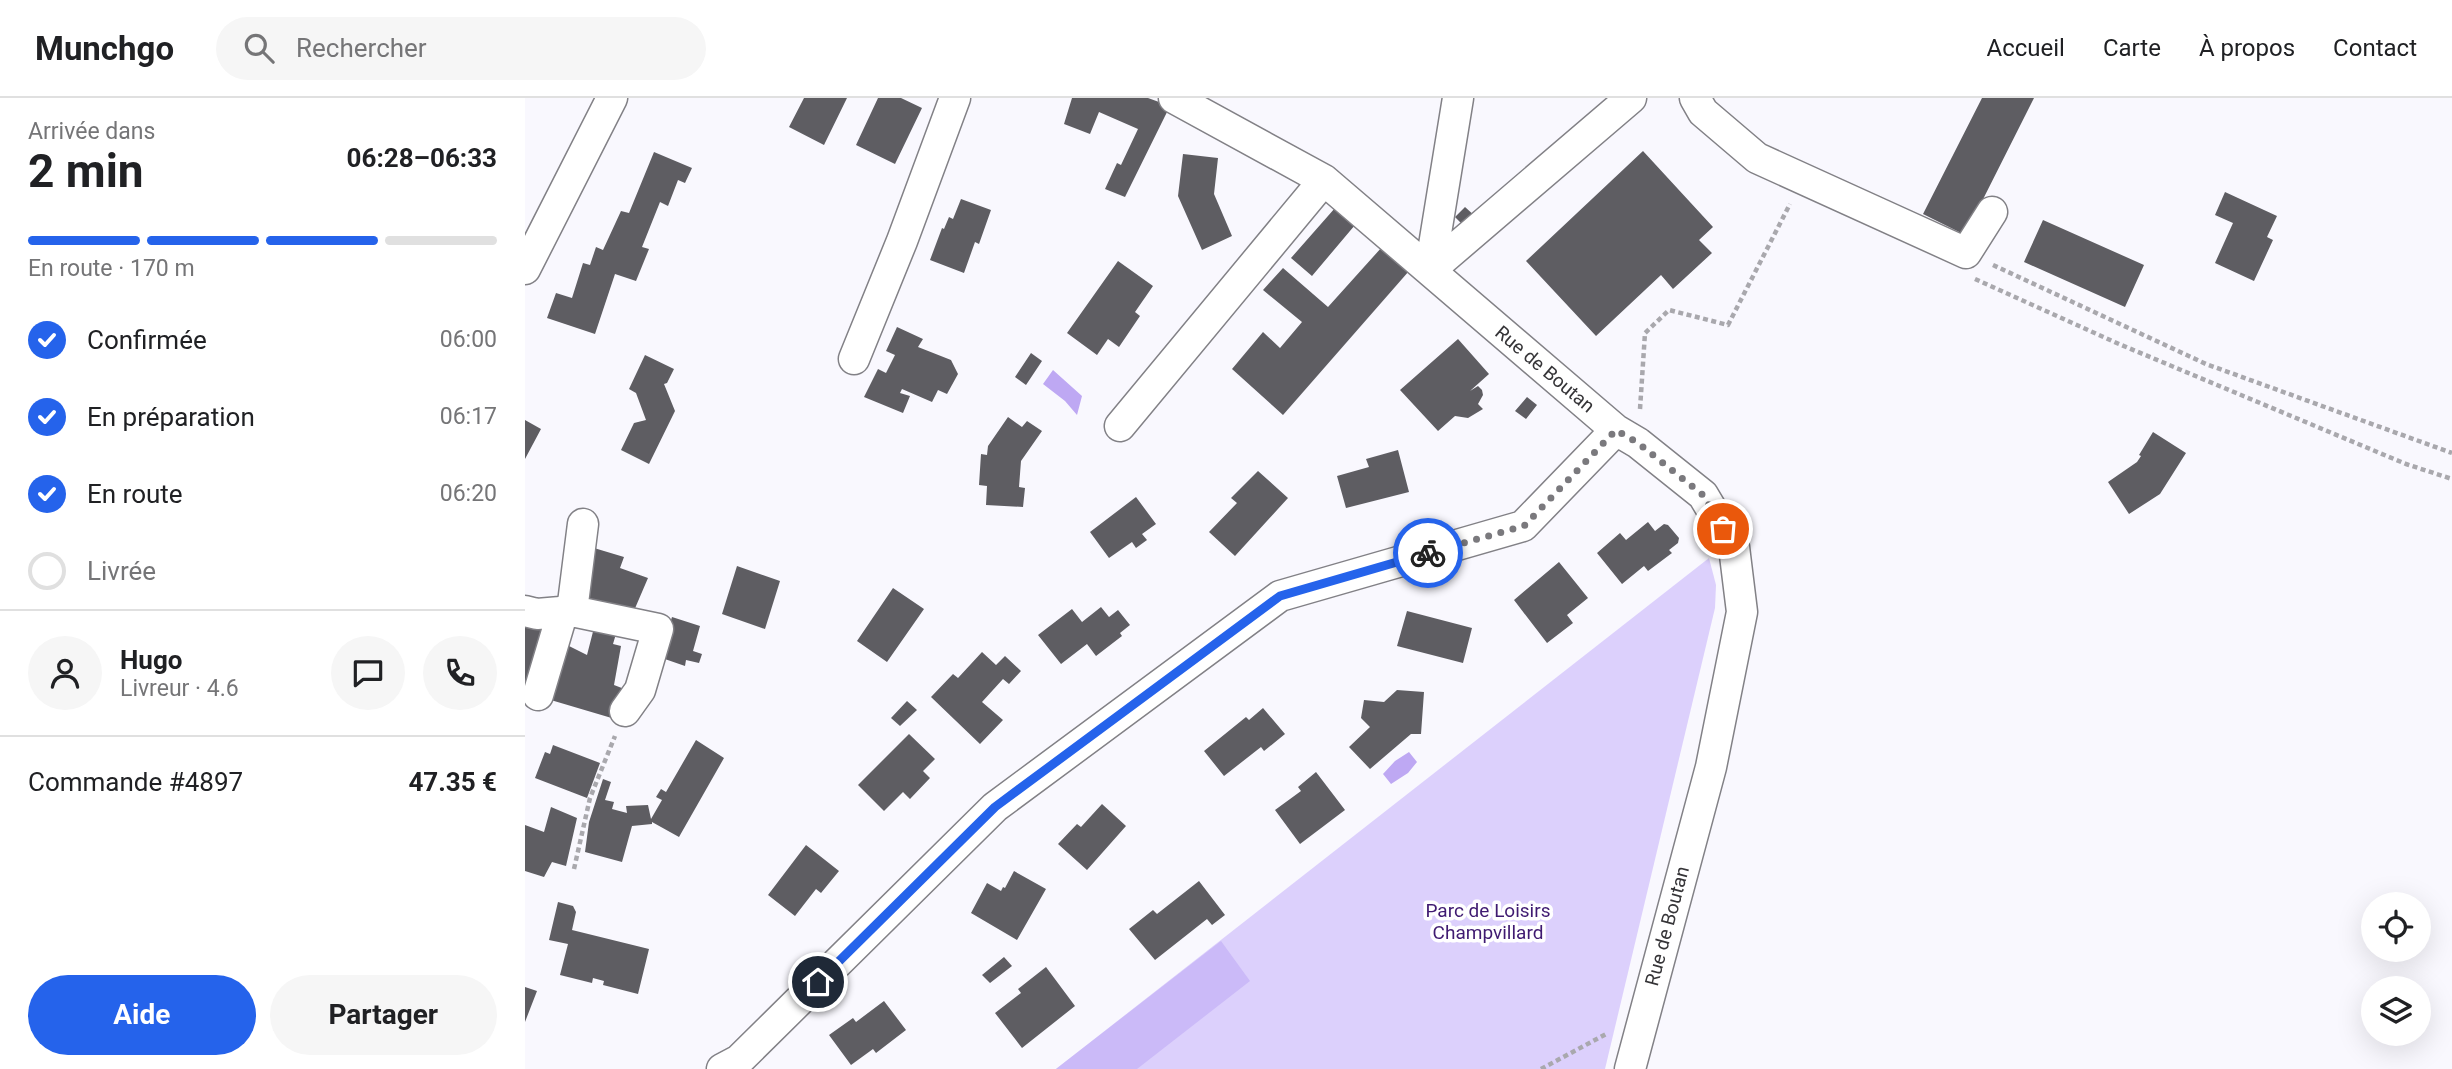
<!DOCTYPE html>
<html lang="fr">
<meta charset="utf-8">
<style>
body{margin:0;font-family:Roboto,sans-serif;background:#f6f6f6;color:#202124;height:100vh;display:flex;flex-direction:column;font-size:26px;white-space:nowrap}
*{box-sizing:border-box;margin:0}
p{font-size:23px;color:#757577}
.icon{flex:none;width:38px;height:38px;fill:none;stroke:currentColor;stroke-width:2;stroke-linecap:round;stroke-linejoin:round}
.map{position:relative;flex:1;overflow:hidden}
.panel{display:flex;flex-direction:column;background:#fff;width:525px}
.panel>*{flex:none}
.fabs{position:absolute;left:1836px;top:794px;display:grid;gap:14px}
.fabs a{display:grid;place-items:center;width:70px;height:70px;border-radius:50%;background:#fff;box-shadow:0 7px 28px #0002;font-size:35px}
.pin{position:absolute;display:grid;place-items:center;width:60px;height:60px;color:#fff;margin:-30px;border:4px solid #fff;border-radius:50%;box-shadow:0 2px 7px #0007}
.courier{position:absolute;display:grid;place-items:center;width:70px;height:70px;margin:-35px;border:5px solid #2563eb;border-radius:50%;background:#fff;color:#222;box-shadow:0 2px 9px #0007}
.overview em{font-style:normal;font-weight:700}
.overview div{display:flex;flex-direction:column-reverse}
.overview{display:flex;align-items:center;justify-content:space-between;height:119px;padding:0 28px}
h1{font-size:46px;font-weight:700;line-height:52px}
.bar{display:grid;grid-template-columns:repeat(4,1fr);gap:10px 7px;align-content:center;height:84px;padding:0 28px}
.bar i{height:9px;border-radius:5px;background:#e0e0e0}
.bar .active{background:#2563eb}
.bar p{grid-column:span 4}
.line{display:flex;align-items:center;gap:18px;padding:0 28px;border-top:2px solid #e0e0e0}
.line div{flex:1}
.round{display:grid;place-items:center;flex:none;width:74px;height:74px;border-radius:37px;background:#f6f6f6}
ol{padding:0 28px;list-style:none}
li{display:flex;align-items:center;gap:21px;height:77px}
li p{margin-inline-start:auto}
li .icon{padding:7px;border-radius:50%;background:#2563eb;color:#fff;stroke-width:4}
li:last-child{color:#757577}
li i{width:38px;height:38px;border:4px solid #e0e0e0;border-radius:50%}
.button{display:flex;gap:14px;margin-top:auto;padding:14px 28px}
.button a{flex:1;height:80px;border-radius:42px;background:#2563eb;color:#fff;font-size:28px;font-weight:700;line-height:80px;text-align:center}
.button a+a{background:#f6f6f6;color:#202124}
header{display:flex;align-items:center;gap:42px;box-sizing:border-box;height:98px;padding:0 35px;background:#fff;border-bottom:2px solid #e0e0e0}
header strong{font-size:33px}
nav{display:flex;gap:38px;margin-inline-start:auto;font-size:24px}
.search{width:490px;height:63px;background:#f6f6f6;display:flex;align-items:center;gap:18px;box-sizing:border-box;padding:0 24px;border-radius:38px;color:#757577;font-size:26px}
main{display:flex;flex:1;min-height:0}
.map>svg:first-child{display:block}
.green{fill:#dcd0fc}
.forest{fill:#cbbaf8}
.water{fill:#bea8f3}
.building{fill:#5e5d62}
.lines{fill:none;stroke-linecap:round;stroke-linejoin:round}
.minor-casing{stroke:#828186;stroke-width:33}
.path{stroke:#a9a8ad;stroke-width:4.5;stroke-dasharray:5 3.5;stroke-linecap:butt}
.minor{stroke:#fff;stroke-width:30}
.done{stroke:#7a797d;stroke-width:7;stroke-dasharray:0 12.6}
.route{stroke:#2563eb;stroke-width:9}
.labels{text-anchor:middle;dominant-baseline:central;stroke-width:7;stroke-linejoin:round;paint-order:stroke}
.street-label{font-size:19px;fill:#363538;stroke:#fff}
.park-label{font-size:19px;fill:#3f1a71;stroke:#fff}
</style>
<header>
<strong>Munchgo</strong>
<div class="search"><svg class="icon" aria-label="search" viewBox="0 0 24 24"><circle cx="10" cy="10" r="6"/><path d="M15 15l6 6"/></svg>Rechercher</div>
<nav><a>Accueil</a><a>Carte</a><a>À propos</a><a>Contact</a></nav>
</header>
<main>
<section class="panel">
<div class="overview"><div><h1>2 min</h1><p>Arrivée dans</p></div><em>06:28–06:33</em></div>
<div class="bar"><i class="active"></i><i class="active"></i><i class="active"></i><i></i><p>En route · 170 m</p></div>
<ol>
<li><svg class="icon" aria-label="check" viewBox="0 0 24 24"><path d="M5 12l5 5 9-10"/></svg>Confirmée<p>06:00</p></li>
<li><svg class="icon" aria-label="check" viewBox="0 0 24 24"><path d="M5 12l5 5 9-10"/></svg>En préparation<p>06:17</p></li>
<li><svg class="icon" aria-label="check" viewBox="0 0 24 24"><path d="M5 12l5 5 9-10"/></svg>En route<p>06:20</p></li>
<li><i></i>Livrée</li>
</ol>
<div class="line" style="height:126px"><a class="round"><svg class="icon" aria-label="person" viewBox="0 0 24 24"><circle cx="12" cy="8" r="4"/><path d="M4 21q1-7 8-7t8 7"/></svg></a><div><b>Hugo</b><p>Livreur · 4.6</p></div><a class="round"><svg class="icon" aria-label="chat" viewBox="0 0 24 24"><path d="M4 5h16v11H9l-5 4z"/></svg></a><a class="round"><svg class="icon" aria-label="phone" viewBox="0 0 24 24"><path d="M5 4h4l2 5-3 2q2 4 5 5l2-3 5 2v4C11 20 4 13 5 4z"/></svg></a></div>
<div class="line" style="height:91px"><div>Commande #4897</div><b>47.35 €</b></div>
<div class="button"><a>Aide</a><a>Partager</a></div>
</section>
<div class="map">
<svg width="1927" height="971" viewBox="0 0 1927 971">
<rect width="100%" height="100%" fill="#f9f8fe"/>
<path class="green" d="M1184,460L1191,487L1190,510L1080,971H531Z"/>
<path class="forest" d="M696,843L725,883L612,971H531Z"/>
<path class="water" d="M528,272L557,298L552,317L540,303L518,286Z
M884,654L892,664L883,675L866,686L858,676L870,663Z"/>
<path class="building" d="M279,0H322L299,47L264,29Z
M353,0H376L397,10L370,66L331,47Z
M547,0H623L645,8L600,99L580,91L592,65L596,67L613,31L574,14L565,36L539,26Z
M1457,0H1509L1440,137L1398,116Z
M1118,53L1188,129L1174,142L1187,155L1148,191L1136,177L1071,238L1001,163Z
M129,54L167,70L160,85L153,82L143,108L135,104L117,149L124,151L111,183L90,176L70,236L22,220L31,195L47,200L58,165L65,167L71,149L78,152L96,113L104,115Z
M658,56L693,60L689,96L707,138L677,152L653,98Z
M1700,94L1752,118L1742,139L1748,142L1729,183L1690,165L1708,125L1690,117Z
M436,101L466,112L454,146L450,144L439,175L405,162L417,130L419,131L424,119L428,121Z
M940,109L951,119L939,128L930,119Z
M810,110L830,127L787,178L766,160Z
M1518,122L1619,167L1600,209L1499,164Z
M857,149L884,173L758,317L707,271L738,234L755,250L777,224L738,192L758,170L803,209Z
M593,163L628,188L610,214L615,218L594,249L583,241L572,257L542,235Z
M372,229L398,241L393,249L426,262L433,276L422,296L413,292L407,304L377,291L375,295L385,298L378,315L339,299L353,271L361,275L370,257L361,253Z
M933,241L964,276L945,293L953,288L957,292L958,297L953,306L958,311L943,320L930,318L913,333L875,292Z
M506,255L517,263L501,287L490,279Z
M120,257L149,271L142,285L139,286L150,313L124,366L96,352L109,325L121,322L111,295L104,291Z
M1002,299L1012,307L1001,321L990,313Z
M483,319L497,329L502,323L517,333L496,363L494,389L500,390L498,409L461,407L462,388L454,387L456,356L462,357L463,348Z
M0,322L16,331L0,361Z
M1628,334L1661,355L1635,396L1604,416L1583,384L1612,364L1616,358L1614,357Z
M873,352L884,394L821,410L812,378L844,369L841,361Z
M733,373L763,400L710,458L684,434L712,405L706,400Z
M611,399L631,426L617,436L622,442L611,450L607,444L584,460L565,434Z
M1123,424L1130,433L1139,426L1143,427L1154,440L1153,445L1144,452L1147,455L1123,473L1119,468L1097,486L1072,455L1095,435L1101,442Z
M69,450L99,459L95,470L123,480L108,515L63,506Z
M1034,464L1063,500L1042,517L1048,525L1022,545L989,502Z
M212,468L255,483L240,531L197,516Z
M368,490L399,511L362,564L332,543Z
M576,509L584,519L593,512L605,527L595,535L597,538L571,558L562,546L536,566L513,537L547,511L557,524Z
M882,513L947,530L938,565L872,548Z
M147,519L175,528L168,553L177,556L174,565L161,562L160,568L134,559Z
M71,522L93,529L88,546L96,548L89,587L102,592L90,621L19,600L36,544L62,557Z
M0,524L25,532L0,603Z
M457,554L471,567L480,558L496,573L484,586L478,581L457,604L478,622L455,646L406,599L428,576L433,580Z
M872,592L899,594L896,636H886L845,671L824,649L845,629L836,620L839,602L859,604Z
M382,603L392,612L375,628L366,620Z
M738,610L760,636L739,653L736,649L699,678L679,653L721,619L724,622Z
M384,636L410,661L398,673L405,680L385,701L378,694L359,713L333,687Z
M171,642L199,660L154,739L127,724V726L107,728L97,764L60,754L64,724L78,681L86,684L80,702L89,704L87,711L102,715L101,708L123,707L126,721L137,702L131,699L136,691L141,694Z
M28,647L75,665L62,700L10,680L20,654L25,656Z
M791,674L820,712L775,746L750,712L776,693L773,689Z
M577,706L601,728L562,772L533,746L552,726L556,729Z
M26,709L52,720L41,768L27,764L19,779L0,773V727L19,734Z
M281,747L314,773L296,795L291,791L270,818L243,797Z
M489,773L521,791L492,842L446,815L462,785L476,793L478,789L480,790Z
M674,783L700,817L687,827L682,821L630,862L604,831L628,812L632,816Z
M33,804L48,808L51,814L47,832L124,851L113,896L78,887L79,883L68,880L67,885L35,877L43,846L24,842Z
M479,859L487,868L465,885L457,877Z
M521,869L550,908L497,950L470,915L496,895L493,891Z
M0,889L12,893L0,924Z
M359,903L381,932L351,955L348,951L326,967L304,937L328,920L331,924Z"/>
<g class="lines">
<defs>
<path id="minor" d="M649,0L799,82L1091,332L1113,345L1178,397L1209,449L1217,514L1186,669L1105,971
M1170,0L1178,14L1232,60L1441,155L1467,114
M0,171L87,0
M905,172L1106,0
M905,172L933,0
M329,261L377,143L430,0
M595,328L799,82
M0,513L12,516L47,513L133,531L115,592L100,613
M47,513L58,426
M13,597L38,513
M197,971L214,962L470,709L755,498L998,428L1091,332"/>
</defs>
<use href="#minor" class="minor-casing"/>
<path class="path" d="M1468,167L1681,266L1927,355
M1450,181L1594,246L1881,366L1927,381
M1115,311L1120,235L1144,212L1203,227L1265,106
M49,771L65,700L90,638
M1016,971L1083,935"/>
<use href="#minor" class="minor"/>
</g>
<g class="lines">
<path class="done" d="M903,455L999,428L1091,332L1113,345L1178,397L1198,431"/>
<path class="route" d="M293,884L470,709L755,498L903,455"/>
</g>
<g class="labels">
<g class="street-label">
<text transform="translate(1020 271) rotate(40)">Rue de Boutan</text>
<text transform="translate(1142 828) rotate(-75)">Rue de Boutan</text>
</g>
<g class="park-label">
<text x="963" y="812">Parc de Loisirs<tspan x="963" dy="22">Champvillard</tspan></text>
</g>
</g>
</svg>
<div class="fabs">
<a><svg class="icon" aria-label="locate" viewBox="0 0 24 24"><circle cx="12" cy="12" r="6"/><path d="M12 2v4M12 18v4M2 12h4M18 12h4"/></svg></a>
<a><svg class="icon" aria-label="layers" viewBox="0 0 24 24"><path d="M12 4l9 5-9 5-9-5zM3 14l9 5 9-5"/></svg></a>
</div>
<div class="pin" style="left:1198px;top:431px;background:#ea580c"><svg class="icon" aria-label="bag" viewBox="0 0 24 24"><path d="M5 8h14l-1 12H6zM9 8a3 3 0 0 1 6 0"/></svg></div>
<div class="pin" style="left:293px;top:884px;background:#1f2937"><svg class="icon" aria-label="home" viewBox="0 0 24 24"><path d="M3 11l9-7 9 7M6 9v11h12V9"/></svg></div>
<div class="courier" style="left:903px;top:455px"><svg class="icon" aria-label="bike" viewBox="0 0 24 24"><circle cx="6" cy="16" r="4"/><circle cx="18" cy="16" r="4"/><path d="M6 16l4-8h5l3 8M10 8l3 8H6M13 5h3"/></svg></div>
</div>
</main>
